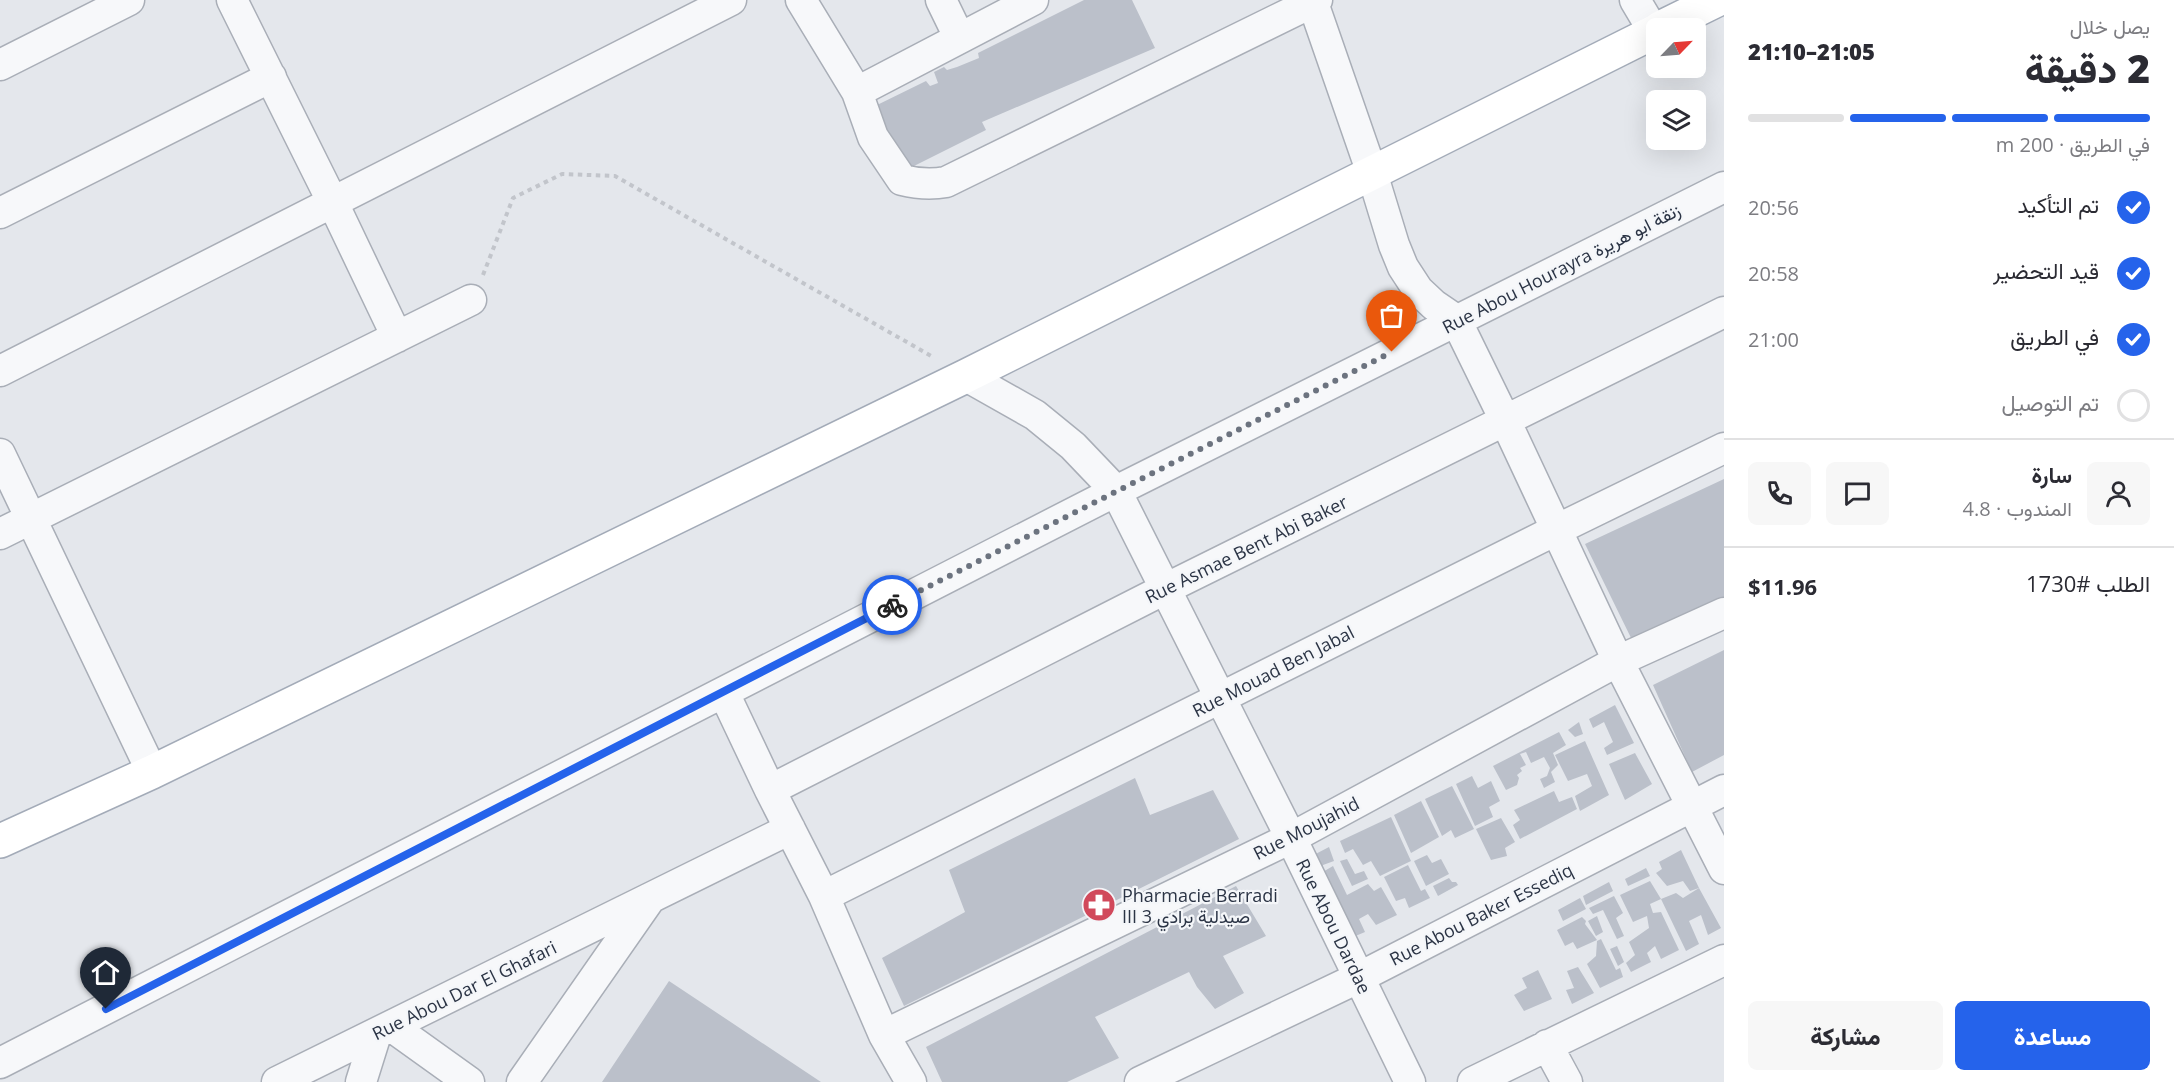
<!DOCTYPE html>
<html lang="ar">
<meta charset="utf-8">
<style>
body{margin:0;font-family:"Open Sans",Vazirmatn,sans-serif;background:#f7f7f7;color:#2b2b33;direction:rtl;height:100vh;display:flex;flex-direction:column;font-size:22px;white-space:nowrap}
*{box-sizing:border-box;margin:0}
p{font-size:20px;color:#7c7c81}
.icon{flex:none;width:33px;height:33px;fill:none;stroke:currentColor;stroke-width:2;stroke-linecap:round;stroke-linejoin:round}
.map{position:relative;flex:1;overflow:hidden;direction:ltr}
.panel{display:flex;flex-direction:column;background:#fff;width:450px}
.panel>*{flex:none}
.needle{width:39px;rotate:65deg}
.buttons{position:absolute;left:1646px;top:18px;display:grid;gap:12px}
.buttons a{display:grid;place-items:center;width:60px;height:60px;border-radius:9px;background:#fff;box-shadow:0 6px 24px #0002;font-size:30px}
.pin{position:absolute;display:grid;place-items:center;width:51px;height:51px;color:#fff;margin:-62px -26px;border-radius:50% 50% 50% 0;rotate:-45deg;box-shadow:0 0 6px #0007}
.pin .icon{rotate:45deg}
.courier{position:absolute;display:grid;place-items:center;width:60px;height:60px;margin:-30px;border:4px solid #2563eb;border-radius:50%;background:#fff;color:#222;box-shadow:0 2px 8px #0007}
.overview em{font-style:normal;font-weight:800}
.overview div{display:flex;flex-direction:column-reverse}
.overview{display:flex;align-items:center;justify-content:space-between;height:102px;padding:0 24px}
h1{font-size:39px;font-weight:800;line-height:45px}
.bar{display:grid;grid-template-columns:repeat(4,1fr);gap:9px 6px;align-content:center;height:72px;padding:0 24px}
.bar i{height:8px;border-radius:4px;background:#e1e1e2}
.bar .active{background:#2563eb}
.bar p{grid-column:span 4}
.line{display:flex;align-items:center;gap:15px;padding:0 24px;border-top:2px solid #e1e1e2}
.line div{flex:1}
.round{display:grid;place-items:center;flex:none;width:63px;height:63px;border-radius:9px;background:#f7f7f7}
ol{padding:0 24px;list-style:none}
li{display:flex;align-items:center;gap:18px;height:66px}
li p{margin-inline-start:auto}
li .icon{padding:6px;border-radius:50%;background:#2563eb;color:#fff;stroke-width:4}
li:last-child{color:#7c7c81}
li i{width:33px;height:33px;border:3px solid #e1e1e2;border-radius:50%}
.action{display:flex;gap:12px;margin-top:auto;padding:12px 24px}
.action a{flex:1;height:69px;border-radius:9px;background:#2563eb;color:#fff;font-size:24px;font-weight:800;line-height:69px;text-align:center}
.action a+a{background:#f7f7f7;color:#2b2b33}
main{display:flex;flex:1;min-height:0}
.map>svg:first-child{display:block}
.building{fill:#bbc0ca}
.lines{fill:none;stroke-linecap:round;stroke-linejoin:round}
.minor-casing{stroke:#a9aeb7;stroke-width:33}
.primary-casing{stroke:#a3abb8;stroke-width:36}
.path{stroke:#c2c5cb;stroke-width:4;stroke-dasharray:4.5 4.5;stroke-linecap:butt}
.minor{stroke:#f7f8fa;stroke-width:30}
.primary{stroke:#fff;stroke-width:33}
.done{stroke:#6c737f;stroke-width:6;stroke-dasharray:0 10.8}
.route{stroke:#2563eb;stroke-width:8}
.labels{text-anchor:middle;dominant-baseline:central;stroke-width:4.5;stroke-linejoin:round;paint-order:stroke}
.street-label{font-size:18px;fill:#2b3445;stroke:#f4f6f9}
.poi-label{font-size:18px;fill:#2b3445;stroke:#f4f6f9;text-anchor:start}
</style>
<main>
<section class="panel">
<div class="overview"><div><h1>2 دقيقة</h1><p>يصل خلال</p></div><em>21:05–21:10</em></div>
<div class="bar"><i class="active"></i><i class="active"></i><i class="active"></i><i></i><p>في الطريق · 200 m</p></div>
<ol>
<li><svg class="icon" aria-label="check" viewBox="0 0 24 24"><path d="M5 12l5 5 9-10"/></svg>تم التأكيد<p>20:56</p></li>
<li><svg class="icon" aria-label="check" viewBox="0 0 24 24"><path d="M5 12l5 5 9-10"/></svg>قيد التحضير<p>20:58</p></li>
<li><svg class="icon" aria-label="check" viewBox="0 0 24 24"><path d="M5 12l5 5 9-10"/></svg>في الطريق<p>21:00</p></li>
<li><i></i>تم التوصيل</li>
</ol>
<div class="line" style="height:108px"><a class="round"><svg class="icon" aria-label="person" viewBox="0 0 24 24"><circle cx="12" cy="8" r="4"/><path d="M4 21q1-7 8-7t8 7"/></svg></a><div><b>سارة</b><p>المندوب · 4.8</p></div><a class="round"><svg class="icon" aria-label="chat" viewBox="0 0 24 24"><path d="M4 5h16v11H9l-5 4z"/></svg></a><a class="round"><svg class="icon" aria-label="phone" viewBox="0 0 24 24"><path d="M5 4h4l2 5-3 2q2 4 5 5l2-3 5 2v4C11 20 4 13 5 4z"/></svg></a></div>
<div class="line" style="height:78px"><div>الطلب #1730</div><b>$11.96</b></div>
<div class="action"><a>مساعدة</a><a>مشاركة</a></div>
</section>
<div class="map">
<svg width="1724" height="1082" viewBox="0 0 1724 1082">
<rect width="100%" height="100%" fill="#e4e7ec"/>
<path class="building" d="M1084,0H1132L1155,48L982,122L986,130L904,171L873,107L926,81L930,86L938,83L934,72L944,67L947,70L957,67L979,58L978,53Z
M1724,479V602L1634,644L1585,544Z
M1724,650V755L1692,772L1653,685Z
M1615,705L1634,743L1607,755L1604,748L1613,742L1604,722L1593,728L1589,719Z
M1579,722L1583,734L1575,737L1568,730Z
M1559,732L1566,745L1553,753L1558,765L1551,772L1555,782L1544,788L1540,779L1547,776L1550,768L1544,757L1531,763L1526,752L1520,754L1526,765L1520,768L1522,771L1517,775L1519,778L1517,785L1506,790L1493,766Z
M1585,741L1609,795L1580,811L1575,796L1592,786L1587,774L1568,781L1555,755Z
M1635,753L1652,784L1625,800L1609,764Z
M1472,776L1478,788L1491,781L1500,801L1489,807L1493,817L1475,826L1456,784Z
M1135,778L1150,815L1213,790L1239,839L904,1006L882,958L965,912L949,870Z
M1452,786L1474,829L1455,838L1451,830L1442,836L1425,799Z
M1554,791L1559,802L1572,797L1577,809L1520,839L1513,825L1520,820L1514,810Z
M1421,801L1439,837L1411,853L1394,815Z
M1391,817L1411,861L1380,876L1371,861L1363,865L1353,849L1345,853L1340,841Z
M1501,818L1515,842L1505,848L1507,856L1491,860L1476,829Z
M1329,847L1334,861L1323,865L1322,871L1306,859Z
M1681,850L1699,888L1690,891L1683,881L1667,886L1656,873L1662,869L1659,862Z
M1427,855L1432,863L1441,859L1449,874L1426,886L1414,861Z
M1347,859L1355,874L1364,871L1368,879L1352,886L1340,861Z
M1408,865L1421,891L1425,889L1430,898L1409,908L1405,898L1396,901L1384,877Z
M1333,866L1347,895L1368,884L1374,891L1381,887L1397,915L1376,925L1368,914L1359,919L1365,932L1346,940L1316,876Z
M1646,868L1650,876L1628,886L1625,879Z
M1449,878L1452,882H1456L1458,885L1438,896L1433,886Z
M1650,881L1661,899L1650,904L1653,913L1661,912L1679,950L1661,959L1655,946L1647,953L1651,962L1631,972L1626,963L1635,955L1629,942L1649,928L1647,916L1633,922L1620,895Z
M1609,882L1613,891L1586,905L1583,896Z
M1236,886L1266,936L1223,956L1244,993L1215,1009L1197,987L1189,972L1095,1017L1119,1058L1067,1082H942L926,1047Z
M1699,888L1721,928L1708,935L1701,915L1689,921L1699,944L1686,951L1661,899L1676,893L1683,898Z
M1614,896L1623,913L1616,918L1624,936L1617,939L1603,910L1593,914L1589,908Z
M1580,898L1586,909L1563,921L1558,910Z
M1597,916L1603,932L1596,936L1588,921Z
M1582,917L1586,921L1585,924L1597,940L1577,949L1573,942L1565,946L1557,930Z
M1601,939L1616,970L1620,968L1623,977L1600,988L1587,964L1596,956L1597,941Z
M1617,946L1624,962L1618,966L1610,949Z
M1578,967L1594,993L1572,1004L1566,990L1574,988L1567,971Z
M1538,970L1552,999L1524,1011L1514,995L1527,988L1522,978Z
M669,981L821,1082H602Z"/>
<g class="lines">
<defs>
<path id="minor" d="M232,0L333,203L397,337
M801,0L857,92L873,137L902,180C918,184 930,185 946,182L1317,0
M941,0L959,37
M1312,0L1372,173L1394,245L1403,267L1418,290L1434,305L1456,320L1505,420L1618,661L1724,869
M1635,0L1654,32
M0,65L129,0
M857,92L1033,0
M0,213L271,77
M0,371L731,0
M966,376L1035,415L1073,446L1116,491L1291,838L1410,1082
M0,454L152,772
M0,534L471,300
M724,693L770,790L824,896L884,1035L911,1082
M770,790L1165,589L1724,312
M824,896L1556,530L1724,448
M391,1026L469,1082
M884,1035L1291,838L1618,661L1724,613
M1547,1045L1567,1082
M0,1063L1116,491L1724,187
M277,1082L790,829
M361,1082L376,1034
M522,1082L649,900
M1140,1082L1358,978L1724,790
M1473,1082L1724,960"/>
<path id="primary" d="M1660,28L1717,0
M0,841L152,772L966,376L1656,31"/>
</defs>
<use href="#minor" class="minor-casing"/>
<use href="#primary" class="primary-casing"/>
<path class="path" d="M483,275L513,198L562,174L615,176L933,357"/>
<use href="#minor" class="minor"/>
<use href="#primary" class="primary"/>
</g>
<g class="lines">
<path class="done" d="M892,605L1392,352"/>
<path class="route" d="M106,1009L892,605"/>
</g>
<defs>
<symbol id="pharmacy-disc" viewBox="-11 -11 22 22"><circle r="9.5" fill="#d1495b" stroke="#f4f6f9"/><path d="M-2-6h4v4h4v4h-4v4h-4v-4h-4v-4h4Z" fill="#fff"/></symbol>
</defs>
<g fill-rule="evenodd">
<use href="#pharmacy-disc" x="1080" y="886" width="38" height="38"/>
</g>
<g class="labels">
<g class="street-label">
<text transform="translate(1561 268) rotate(-27)">Rue Abou Hourayra زنقة ابو هريرة</text>
<text transform="translate(1246 549) rotate(-26)">Rue Asmae Bent Abi Baker</text>
<text transform="translate(1273 671) rotate(-27)">Rue Mouad Ben Jabal</text>
<text transform="translate(1306 828) rotate(-27)">Rue Moujahid</text>
<text transform="translate(1481 914) rotate(-27)">Rue Abou Baker Essediq</text>
<text transform="translate(1334 926) rotate(64)">Rue Abou Dardae</text>
<text transform="translate(464 990) rotate(-26)">Rue Abou Dar El Ghafari</text>
</g>
<g class="poi-label">
<text x="1122" y="895">Pharmacie Berradi<tspan x="1122" dy="21">III صيدلية برادي 3</tspan></text>
</g>
</g>
</svg>
<div class="buttons">
<a><svg class="needle" viewBox="-14 -14 28 28"><path d="M0-13l5 13h-10z" fill="#e53935"/><path d="M0 13l5-13h-10z" fill="#7c7c81"/></svg></a>
<a><svg class="icon" aria-label="layers" viewBox="0 0 24 24"><path d="M12 4l9 5-9 5-9-5zM3 14l9 5 9-5"/></svg></a>
</div>
<div class="pin" style="left:1392px;top:352px;background:#ea580c"><svg class="icon" aria-label="bag" viewBox="0 0 24 24"><path d="M5 8h14l-1 12H6zM9 8a3 3 0 0 1 6 0"/></svg></div>
<div class="pin" style="left:106px;top:1009px;background:#1f2937"><svg class="icon" aria-label="home" viewBox="0 0 24 24"><path d="M3 11l9-7 9 7M6 9v11h12V9"/></svg></div>
<div class="courier" style="left:892px;top:605px"><svg class="icon" aria-label="bike" viewBox="0 0 24 24"><circle cx="6" cy="16" r="4"/><circle cx="18" cy="16" r="4"/><path d="M6 16l4-8h5l3 8M10 8l3 8H6M13 5h3"/></svg></div>
</div>
</main>
